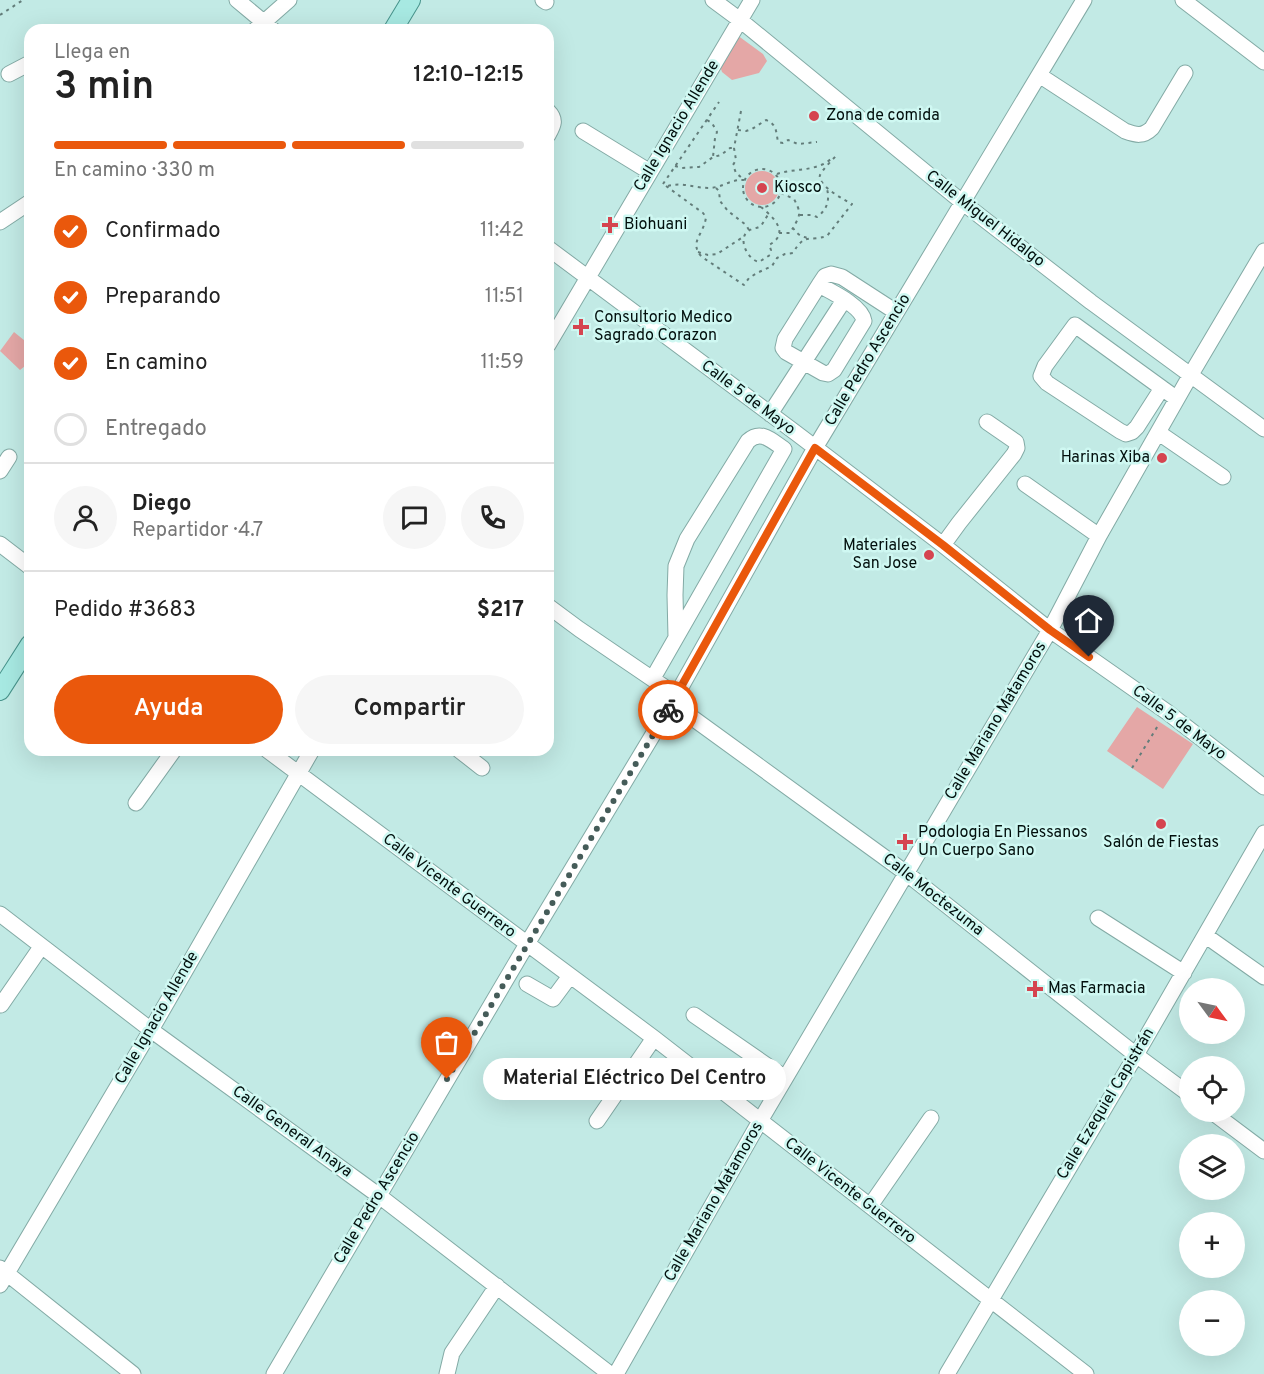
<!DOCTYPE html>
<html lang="es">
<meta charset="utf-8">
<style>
body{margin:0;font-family:Overpass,sans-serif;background:#f6f6f6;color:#222;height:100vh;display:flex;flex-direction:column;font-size:22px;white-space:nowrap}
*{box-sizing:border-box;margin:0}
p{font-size:20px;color:#767676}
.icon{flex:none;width:33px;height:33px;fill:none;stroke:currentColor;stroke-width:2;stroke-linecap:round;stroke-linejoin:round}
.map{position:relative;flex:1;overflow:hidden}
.sheet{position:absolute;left:24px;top:24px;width:530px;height:732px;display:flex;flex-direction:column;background:#fff;border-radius:18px;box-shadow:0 6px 24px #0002}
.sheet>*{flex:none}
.needle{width:39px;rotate:123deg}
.fabs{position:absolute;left:1179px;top:978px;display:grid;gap:12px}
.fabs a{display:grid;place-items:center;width:66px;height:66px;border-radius:50%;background:#fff;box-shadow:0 6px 24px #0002;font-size:30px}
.pin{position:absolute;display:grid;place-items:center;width:51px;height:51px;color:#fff;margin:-62px -26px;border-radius:50% 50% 50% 0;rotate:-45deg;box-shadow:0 0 6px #0007}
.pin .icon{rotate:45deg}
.courier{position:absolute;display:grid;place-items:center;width:60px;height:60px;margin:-30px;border:4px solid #ea580c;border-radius:50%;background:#fff;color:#222;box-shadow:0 2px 8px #0007}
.bubble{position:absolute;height:42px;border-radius:21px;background:#fff;box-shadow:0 6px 24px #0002;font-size:20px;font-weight:600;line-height:42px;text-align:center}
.summary em{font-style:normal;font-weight:600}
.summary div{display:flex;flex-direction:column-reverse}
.summary{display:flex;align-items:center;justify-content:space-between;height:102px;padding:0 30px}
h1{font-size:39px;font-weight:600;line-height:45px}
.bar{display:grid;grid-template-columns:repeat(4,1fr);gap:9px 6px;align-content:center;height:72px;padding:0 30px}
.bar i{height:8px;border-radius:4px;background:#e0e0e0}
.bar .active{background:#ea580c}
.bar p{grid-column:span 4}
.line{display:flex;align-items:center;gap:15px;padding:0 30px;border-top:2px solid #e0e0e0}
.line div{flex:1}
.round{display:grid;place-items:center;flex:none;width:63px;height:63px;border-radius:32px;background:#f6f6f6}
ol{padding:0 30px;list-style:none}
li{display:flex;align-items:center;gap:18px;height:66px}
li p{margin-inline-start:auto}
li .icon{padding:6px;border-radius:50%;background:#ea580c;color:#fff;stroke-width:4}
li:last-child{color:#767676}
li i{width:33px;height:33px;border:3px solid #e0e0e0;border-radius:50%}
.action{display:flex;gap:12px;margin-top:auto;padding:12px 30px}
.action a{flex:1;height:69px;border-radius:36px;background:#ea580c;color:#fff;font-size:24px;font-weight:600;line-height:69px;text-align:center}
.action a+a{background:#f6f6f6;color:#222}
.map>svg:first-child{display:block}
.green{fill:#e4a7a6}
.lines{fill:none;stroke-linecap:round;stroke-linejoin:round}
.minor-casing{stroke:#83aaa5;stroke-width:17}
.major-casing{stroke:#47938b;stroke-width:20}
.path{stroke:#637d7a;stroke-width:2;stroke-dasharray:3 4.5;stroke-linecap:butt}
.minor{stroke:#fff;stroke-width:15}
.major{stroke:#a7e9e2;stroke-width:18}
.done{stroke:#455c59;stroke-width:6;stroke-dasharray:0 10.8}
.route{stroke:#ea580c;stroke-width:8}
.poi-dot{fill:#d54550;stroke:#cff8f2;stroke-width:2}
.labels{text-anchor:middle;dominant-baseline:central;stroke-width:5;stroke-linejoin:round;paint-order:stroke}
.poi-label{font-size:16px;fill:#020f0d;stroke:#cff8f2;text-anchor:start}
.street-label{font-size:16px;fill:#020f0d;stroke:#cff8f2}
</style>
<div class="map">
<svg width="1264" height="1374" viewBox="0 0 1264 1374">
<rect width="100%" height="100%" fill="#c2eae5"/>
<path class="green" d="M737,35L763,54L767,61L759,73L732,80L722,72L719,63Z
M745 188a17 17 0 1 1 34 0a17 17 0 1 1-34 0Z
M14,332L30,345V362L20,370L0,351Z
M1137,707L1193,744L1163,789L1107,751Z"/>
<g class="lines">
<defs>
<path id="minor" d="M237,0L273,30
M543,0L546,2
M713,0L740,20L962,202L1091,302L1264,429
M1183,0L1264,62
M255,30L289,0
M9,74L30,63
M1039,75L1125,131C1136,135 1143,137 1152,128L1185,73
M548,111C557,120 553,126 548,135
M583,131L650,172
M0,222L30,202
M548,248L796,433L943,545L1050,630L1167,712L1264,787
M819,285C832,292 862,306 864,321L834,370L828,374L823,373L786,352L783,348L785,339L819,285L825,276L831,274L842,277L896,312
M548,345L752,0
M1162,388L1137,427L1132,432L1126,434L1120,431L1047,383L1041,376L1045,366L1075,325L1177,399
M770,414L844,300
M1159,433L1223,477
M0,471L9,457
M1025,484L1099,536
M0,544L30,567
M943,545L959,523L1014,454L1017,448L1016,442L987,422
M548,606L579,629L676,695
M653,678L784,449C772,441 761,429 748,441L687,539L676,566L675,595L676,637
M672,703L906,873L1136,1055L1190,1095
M267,750L654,1038L1086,1374
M459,750L482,768
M136,803L174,750
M0,914L151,1030L378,1195L610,1374
M1098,918L1184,973
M1206,936L1264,977
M527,984L553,999L570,976
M1,1005L41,947
M694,1015L785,1078
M1212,1112L1264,1151
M597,1121L654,1038
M870,1206L931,1118
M0,1268L133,1374
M0,1285L151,1030L312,750
M274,1374L527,944L672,703L815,448L1084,0
M447,1374L452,1353L497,1286
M616,1374L760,1121L1050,630L1099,536L1190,376L1264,251
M947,1374L1136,1055L1264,833"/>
<path id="major" d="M393,30L411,0
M0,691L30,644"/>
</defs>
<use href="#minor" class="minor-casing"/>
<use href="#major" class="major-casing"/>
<path class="path" d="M0,15L23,0
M741,111L734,148L736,160L733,165L736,173L742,178
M707,120L712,123L717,132L715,138L713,157
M738,130L746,131L752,129L766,120C777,124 776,132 778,142L783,143L788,140L798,144L817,142
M675,166L682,168L699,167L713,157L721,155L730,148H734
M743 188a19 19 0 1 1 38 0a19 19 0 1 1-38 0Z
M777,174C791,169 807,171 821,165C825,164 830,160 833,157
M663,184L719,102
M666,186L703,213L706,217C704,235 688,242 702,257L744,285L749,278L757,273L772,266L777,258L785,254L793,253C805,232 809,242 827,236L852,204C844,200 817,185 820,175C823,169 831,161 836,156
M668,186C685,181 701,191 716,187C726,185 733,179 744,180
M716,188L719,191L720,201L728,211L746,225L749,230
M781,193L794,199C801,213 801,214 793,228C797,234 801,237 809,238
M761,207C773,217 791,233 769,245L771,250L770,255L759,262C748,260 738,240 747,232C751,228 756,229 761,226L769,213
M800,215H812L817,217C827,210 830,200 827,189
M779,233H790L793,228
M698,252L708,255L717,254L743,237
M1132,768L1159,724"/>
<use href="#minor" class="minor"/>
<use href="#major" class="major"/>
</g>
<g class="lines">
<path class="done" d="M447,1079L668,710"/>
<path class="route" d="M668,710L815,448L943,545L1050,630L1089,657"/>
</g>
<g class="poi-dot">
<circle cx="814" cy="116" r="6"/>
<circle cx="762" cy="188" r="6"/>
<path d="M607 216h6v6h6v6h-6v6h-6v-6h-6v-6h6z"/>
<path d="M578 318h6v6h6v6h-6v6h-6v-6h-6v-6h6z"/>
<circle cx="1162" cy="458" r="6"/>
<circle cx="929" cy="555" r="6"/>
<circle cx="1161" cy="824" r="6"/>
<path d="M902 833h6v6h6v6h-6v6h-6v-6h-6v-6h6z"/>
<path d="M1032 980h6v6h6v6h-6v6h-6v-6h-6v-6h6z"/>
</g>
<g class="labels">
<g class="poi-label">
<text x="826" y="116">Zona de comida</text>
<text x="774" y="188">Kiosco</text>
<text x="624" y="225">Biohuani</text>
<text x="594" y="318">Consultorio Medico<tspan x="594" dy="18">Sagrado Corazon</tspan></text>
<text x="1150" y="458" text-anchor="end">Harinas Xiba</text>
<text x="917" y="546" text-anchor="end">Materiales<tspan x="917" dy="18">San Jose</tspan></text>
<text x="918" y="833">Podologia En Piessanos<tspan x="918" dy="18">Un Cuerpo Sano</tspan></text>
<text x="1161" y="843" text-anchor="middle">Salón de Fiestas</text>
<text x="1048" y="989">Mas Farmacia</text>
</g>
<g class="street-label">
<text transform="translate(677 126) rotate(-59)">Calle Ignacio Allende</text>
<text transform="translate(985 219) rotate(38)">Calle Miguel Hidalgo</text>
<text transform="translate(868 360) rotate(-59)">Calle Pedro Ascencio</text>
<text transform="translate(748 398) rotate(37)">Calle 5 de Mayo</text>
<text transform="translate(996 721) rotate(-59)">Calle Mariano Matamoros</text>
<text transform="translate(1179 723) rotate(37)">Calle 5 de Mayo</text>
<text transform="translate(449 886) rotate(37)">Calle Vicente Guerrero</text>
<text transform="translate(933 895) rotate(38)">Calle Moctezuma</text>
<text transform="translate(157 1018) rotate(-60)">Calle Ignacio Allende</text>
<text transform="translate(1106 1104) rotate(-59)">Calle Ezequiel Capistrán</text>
<text transform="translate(292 1132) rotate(36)">Calle General Anaya</text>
<text transform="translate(850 1191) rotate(38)">Calle Vicente Guerrero</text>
<text transform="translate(377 1198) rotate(-59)">Calle Pedro Ascencio</text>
<text transform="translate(714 1202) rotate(-60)">Calle Mariano Matamoros</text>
</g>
</g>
</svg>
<div class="fabs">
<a><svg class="needle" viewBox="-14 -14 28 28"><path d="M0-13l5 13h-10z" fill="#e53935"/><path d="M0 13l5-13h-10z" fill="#767676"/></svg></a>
<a><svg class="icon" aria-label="locate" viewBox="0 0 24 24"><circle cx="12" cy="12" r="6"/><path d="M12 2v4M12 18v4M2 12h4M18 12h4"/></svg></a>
<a><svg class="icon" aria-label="layers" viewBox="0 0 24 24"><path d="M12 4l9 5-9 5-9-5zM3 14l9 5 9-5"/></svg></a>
<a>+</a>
<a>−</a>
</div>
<div class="pin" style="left:447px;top:1079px;background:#ea580c"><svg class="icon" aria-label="bag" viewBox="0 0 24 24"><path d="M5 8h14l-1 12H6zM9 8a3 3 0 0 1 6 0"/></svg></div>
<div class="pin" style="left:1089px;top:657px;background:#1f2937"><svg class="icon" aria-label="home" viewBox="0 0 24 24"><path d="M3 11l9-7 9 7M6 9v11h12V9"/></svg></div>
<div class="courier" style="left:668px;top:710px"><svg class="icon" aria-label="bike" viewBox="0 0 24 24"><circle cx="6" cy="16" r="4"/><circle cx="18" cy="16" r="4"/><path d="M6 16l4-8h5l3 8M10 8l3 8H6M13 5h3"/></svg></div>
<div class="bubble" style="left:483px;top:1058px;width:303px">Material Eléctrico Del Centro</div>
<section class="sheet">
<div class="summary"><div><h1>3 min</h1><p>Llega en</p></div><em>12:10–12:15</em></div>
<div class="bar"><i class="active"></i><i class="active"></i><i class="active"></i><i></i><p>En camino · 330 m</p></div>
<ol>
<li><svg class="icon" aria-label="check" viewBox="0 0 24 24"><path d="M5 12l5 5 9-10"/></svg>Confirmado<p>11:42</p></li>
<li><svg class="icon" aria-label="check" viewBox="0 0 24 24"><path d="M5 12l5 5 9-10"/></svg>Preparando<p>11:51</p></li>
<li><svg class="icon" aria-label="check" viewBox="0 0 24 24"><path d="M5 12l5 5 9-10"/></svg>En camino<p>11:59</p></li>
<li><i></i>Entregado</li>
</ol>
<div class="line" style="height:108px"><a class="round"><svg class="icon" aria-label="person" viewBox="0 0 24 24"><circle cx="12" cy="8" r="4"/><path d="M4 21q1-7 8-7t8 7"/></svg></a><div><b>Diego</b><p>Repartidor · 4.7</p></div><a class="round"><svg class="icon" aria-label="chat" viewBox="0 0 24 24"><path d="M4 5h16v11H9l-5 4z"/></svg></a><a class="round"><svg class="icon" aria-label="phone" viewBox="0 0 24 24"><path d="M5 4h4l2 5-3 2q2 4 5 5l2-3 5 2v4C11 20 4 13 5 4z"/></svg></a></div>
<div class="line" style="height:78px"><div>Pedido #3683</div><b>$217</b></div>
<div class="action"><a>Ayuda</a><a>Compartir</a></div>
</section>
</div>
